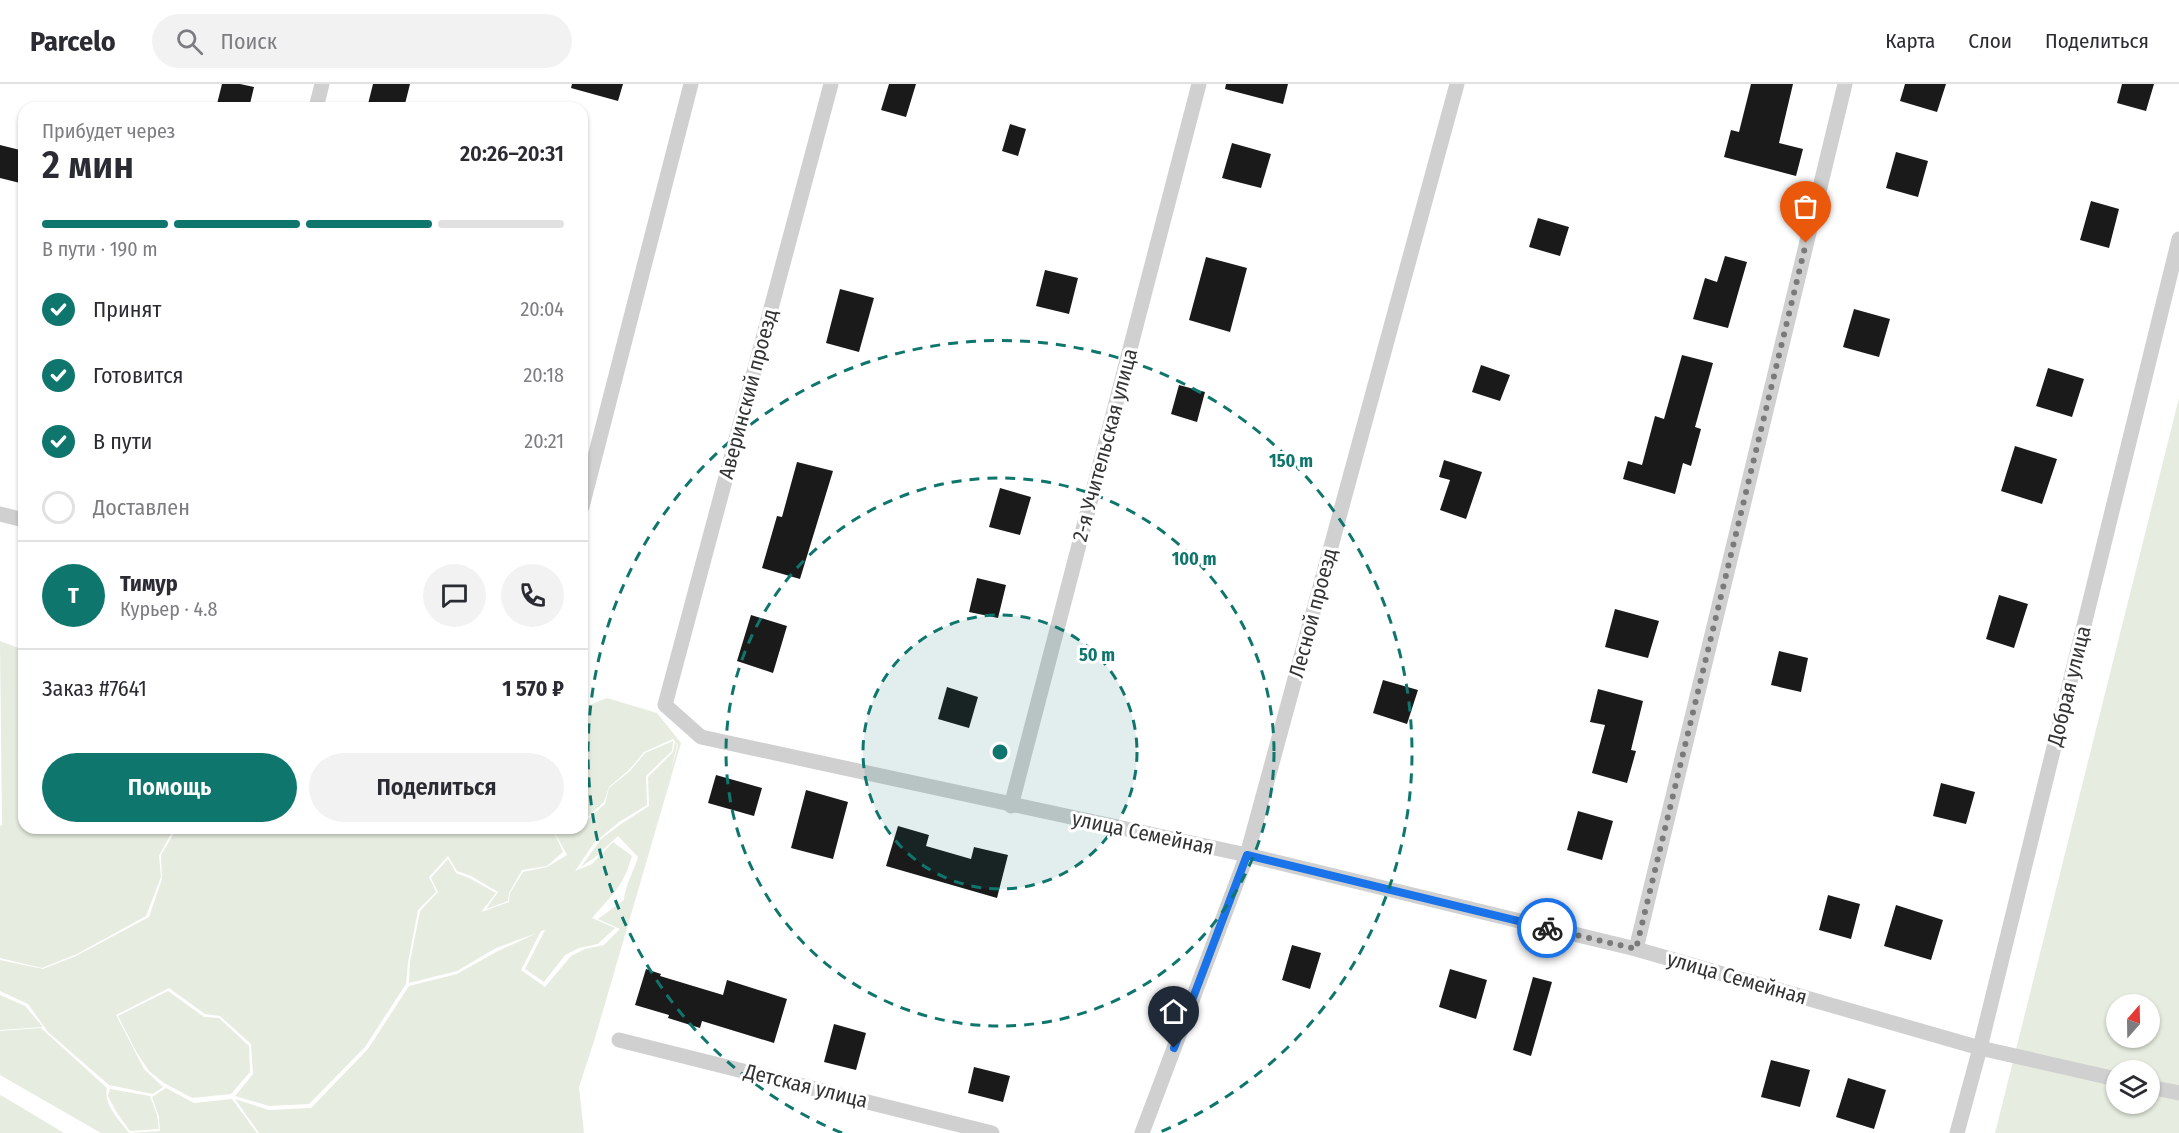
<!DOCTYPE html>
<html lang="ru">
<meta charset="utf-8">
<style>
body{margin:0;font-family:"Fira Sans Condensed",sans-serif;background:#f2f2f3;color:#2b2b33;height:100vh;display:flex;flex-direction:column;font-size:22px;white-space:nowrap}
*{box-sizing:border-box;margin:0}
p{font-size:20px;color:#7c7c81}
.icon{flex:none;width:33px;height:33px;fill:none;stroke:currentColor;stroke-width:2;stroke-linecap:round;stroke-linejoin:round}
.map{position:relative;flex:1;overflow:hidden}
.drawer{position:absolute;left:18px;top:18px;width:570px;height:732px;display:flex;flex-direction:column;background:#fff;border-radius:18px;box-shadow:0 2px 4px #0004}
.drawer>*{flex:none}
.needle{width:39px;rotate:20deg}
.tools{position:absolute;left:2106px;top:910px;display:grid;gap:12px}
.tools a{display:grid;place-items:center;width:54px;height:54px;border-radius:50%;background:#fff;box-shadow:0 2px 4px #0004;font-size:30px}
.pin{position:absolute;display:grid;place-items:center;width:51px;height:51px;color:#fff;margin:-62px -26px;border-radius:50% 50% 50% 0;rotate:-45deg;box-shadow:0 0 6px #0007}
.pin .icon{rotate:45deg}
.courier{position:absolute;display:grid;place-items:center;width:60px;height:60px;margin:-30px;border:4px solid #1a73e8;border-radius:50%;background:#fff;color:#222;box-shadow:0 2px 8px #0007}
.summary em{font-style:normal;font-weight:600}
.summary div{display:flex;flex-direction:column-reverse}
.summary{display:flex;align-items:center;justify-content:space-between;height:102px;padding:0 24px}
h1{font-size:39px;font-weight:600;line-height:45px}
.bar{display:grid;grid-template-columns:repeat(4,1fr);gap:9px 6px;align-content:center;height:72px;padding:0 24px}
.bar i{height:8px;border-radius:4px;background:#e1e1e2}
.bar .current{background:#0f766e}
.bar p{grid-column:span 4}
.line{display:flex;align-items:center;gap:15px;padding:0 24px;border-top:2px solid #e1e1e2}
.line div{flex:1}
.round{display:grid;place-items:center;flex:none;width:63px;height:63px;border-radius:32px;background:#f2f2f3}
ol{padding:0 24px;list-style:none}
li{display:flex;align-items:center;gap:18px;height:66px}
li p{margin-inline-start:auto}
li .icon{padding:6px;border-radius:50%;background:#0f766e;color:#fff;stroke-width:4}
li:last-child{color:#7c7c81}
li i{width:33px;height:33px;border:3px solid #e1e1e2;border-radius:50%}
.button{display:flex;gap:12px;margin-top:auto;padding:12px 24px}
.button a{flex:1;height:69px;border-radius:36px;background:#0f766e;color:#fff;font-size:24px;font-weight:600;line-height:69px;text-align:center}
.button a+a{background:#f2f2f3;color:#2b2b33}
header{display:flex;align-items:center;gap:36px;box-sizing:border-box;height:84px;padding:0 30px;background:#fff;border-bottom:2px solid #e1e1e2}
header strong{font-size:28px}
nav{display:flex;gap:33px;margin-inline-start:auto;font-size:21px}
.search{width:420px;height:54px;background:#f2f2f3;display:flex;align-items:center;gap:15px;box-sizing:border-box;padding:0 21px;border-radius:33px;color:#7c7c81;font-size:22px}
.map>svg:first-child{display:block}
.green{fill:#e6ecdf;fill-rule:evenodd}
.building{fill:#1a1a1a}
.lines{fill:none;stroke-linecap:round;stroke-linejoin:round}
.minor{stroke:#d0d0d0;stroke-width:15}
.done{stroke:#7a7a7a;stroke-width:6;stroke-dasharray:0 10.8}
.route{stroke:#1a73e8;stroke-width:8}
.ring{fill:none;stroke:#0f766e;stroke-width:3;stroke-dasharray:10 8}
.labels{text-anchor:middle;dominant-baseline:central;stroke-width:6;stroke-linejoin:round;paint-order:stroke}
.street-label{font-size:21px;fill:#333;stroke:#fff}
.centre{fill:#0f766e;stroke:#fff;stroke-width:3}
.ring-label{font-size:18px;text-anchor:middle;font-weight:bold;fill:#0f766e;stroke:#fff;stroke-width:6;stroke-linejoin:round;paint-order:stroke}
</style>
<header>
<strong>Parcelo</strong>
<div class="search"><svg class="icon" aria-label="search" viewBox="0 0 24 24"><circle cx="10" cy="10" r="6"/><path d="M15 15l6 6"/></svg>Поиск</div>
<nav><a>Карта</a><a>Слои</a><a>Поделиться</a></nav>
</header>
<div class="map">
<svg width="2179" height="1049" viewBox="0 0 2179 1049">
<rect width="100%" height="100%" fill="#fff"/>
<path class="green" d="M2179,314V1049H1995ZM2116,921H2150V954H2116ZM2116,987H2150V1020H2116Z
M0,557L24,566V662L16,678L24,665V744H174L159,772L161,793L146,832L77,870L42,884L0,874V739V742L2,741Z
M607,614L657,629L681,659L595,954L579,1003L584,1049H259L235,1015L269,1026L311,1024L368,965L409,902L457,890L496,868L537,849L496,864L457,887L409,899L410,878L420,827L438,808L431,794L448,775L456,789L469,794L496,809L481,828L509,818L510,809L523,788L547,783L567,771L555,749L582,744V740L605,720L609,704L630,687L645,669L673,657L672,667L646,692L647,721L619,738L594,759L575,787L592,780L613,758L632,772C623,803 613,810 592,834L615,844L598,860L579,864L565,871L544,898L525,885L545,846L541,847L521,886L545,903L571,872L585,865L604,861L620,845L598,835L624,816C624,804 634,787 638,773L618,752L594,774L581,783L601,755L621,740L649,722L648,693L673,668L675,658L677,661L671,687L678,661L673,655L644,668L630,685L609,703L604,718L582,738V624Z
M177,744H575L554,748L563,768L547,782L522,786L509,809L508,817L486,825L498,808L471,792L457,787L448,772L429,793L436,808L418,826L408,878L406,900L365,963L309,1020L269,1022L235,1012L253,990L251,960L220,932L205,930L169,904L116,931L144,985L163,1003L153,1010L109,1001L48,948L28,920L0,907V876L43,885L76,872L149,833L162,795L161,771Z
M168,907L204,933L219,934L249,962L250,988L231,1010L192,1014L164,999L149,987L137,969L118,932Z
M0,911L25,922L43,943L0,946Z
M41,944L107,1004C103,1020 120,1037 129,1049L160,1047L159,1033L152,1013L166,1004L194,1019L232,1015L257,1049H101L0,991V947Z
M110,1005L150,1012L157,1031L159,1045L130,1047L117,1029L108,1012Z
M0,1011L4,1013L64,1049H0Z"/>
<path class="building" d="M222,0H240L254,3L249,24H216Z
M373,0H410L404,24H367Z
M572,0H623L618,17L571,4Z
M889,0H916L906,33L881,26Z
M1226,0H1288L1283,20L1225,5Z
M1751,0H1793L1779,59L1803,65L1796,92L1724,73L1731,46L1739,48Z
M1905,0H1946L1937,28L1900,17Z
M2122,0H2154L2146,27L2117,19Z
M1010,40L1026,45L1018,72L1002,67Z
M1232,59L1271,70L1261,104L1222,94Z
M0,61L24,67V100L0,94Z
M1896,68L1928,77L1918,113L1886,104Z
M2091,117L2119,125L2109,164L2080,156Z
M1538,134L1569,143L1560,172L1529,163Z
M1725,172L1747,178L1728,244L1693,235L1705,194L1717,198Z
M1206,173L1247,184L1230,248L1189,236Z
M1045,186L1078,194L1069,230L1036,222Z
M840,205L874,214L859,268L826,259Z
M1854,225L1890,235L1879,273L1843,263Z
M1682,271L1713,279L1695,343L1701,345L1691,382L1683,379L1675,410L1623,395L1628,377L1642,381L1655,332L1664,335Z
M1481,281L1510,291L1500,317L1472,308Z
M2048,284L2084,295L2072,333L2036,322Z
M1179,301L1205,308L1197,338L1171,330Z
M2015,362L2057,375L2042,420L2001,407Z
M1444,376L1482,388L1466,435L1440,426L1450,396L1439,393Z
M797,378L833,387L800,495L762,484L777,432L782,433Z
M1000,404L1031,413L1020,451L989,443Z
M977,494L1006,501L998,534L969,528Z
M1999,511L2028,520L2014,564L1986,555Z
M1615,525L1659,537L1648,574L1605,563Z
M751,531L787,542L773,589L737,577Z
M1779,567L1808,574L1801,608L1771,601Z
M1383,596L1418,606L1407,640L1373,629Z
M947,603L978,613L969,644L938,635Z
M1598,605L1643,617L1631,666L1636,667L1627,699L1592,689L1605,641L1590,638Z
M716,691L762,704L754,732L708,719Z
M1941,699L1975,708L1966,740L1933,732Z
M806,706L848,718L833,775L791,764Z
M1578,727L1613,737L1602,776L1567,766Z
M898,742L929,751L926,762L971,775L974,763L1008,771L997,814L886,782Z
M1828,811L1860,820L1851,855L1819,846Z
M1896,821L1943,836L1931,876L1884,862Z
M1292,861L1321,869L1310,905L1282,896Z
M646,885L661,890L660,892L723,911L727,896L787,915L774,959L702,937L700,944L668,934L669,931L635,921Z
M1450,885L1487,896L1476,935L1439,923Z
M1533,893L1552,898L1531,972L1513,966Z
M834,940L866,949L856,986L824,978Z
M1771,976L1810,986L1800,1023L1761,1013Z
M974,983L1010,992L1003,1018L968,1009Z
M1848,994L1886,1006L1874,1045L1836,1033Z"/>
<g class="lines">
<path class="minor" d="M831,0L665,621L701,653L1247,771L1636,865L1980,964L2116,995
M316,24L322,0
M582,423L691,0
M0,430L24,436
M1011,722L1199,0
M1636,865L1845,0
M619,956L992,1049
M2150,1003L2179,1009
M1142,1049L1247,771L1457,0
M1957,1049L1980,964L2179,155"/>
</g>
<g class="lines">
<path class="done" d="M1547,844L1636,865L1806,159"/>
<path class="route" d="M1174,964L1247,771L1547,844"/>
</g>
<circle cx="1000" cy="668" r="137" fill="#0f766e" fill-opacity=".12"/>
<g class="ring">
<circle cx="1000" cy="668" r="137"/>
<circle cx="1000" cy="668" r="274"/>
<path d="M842 1049A412 412 0 1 1 1158 1049"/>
</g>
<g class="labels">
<g class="street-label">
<text transform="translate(748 310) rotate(-75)">Аверинский проезд</text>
<text transform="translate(1105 361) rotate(-75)">2-я Учительская улица</text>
<text transform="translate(1313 529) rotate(-75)">Лесной проезд</text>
<text transform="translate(2069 602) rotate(-76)">Добрая улица</text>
<text transform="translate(1143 749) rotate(12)">улица Семейная</text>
<text transform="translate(1737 894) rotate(16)">улица Семейная</text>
<text transform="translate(806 1002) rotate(14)">Детская улица</text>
</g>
</g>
<circle cx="1000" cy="668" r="9" class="centre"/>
<g class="ring-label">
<text x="1291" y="383">150 m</text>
<text x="1194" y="481">100 m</text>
<text x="1097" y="577">50 m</text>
</g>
</svg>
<div class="tools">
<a><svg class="needle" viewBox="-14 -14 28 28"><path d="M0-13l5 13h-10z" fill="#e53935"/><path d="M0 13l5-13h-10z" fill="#7c7c81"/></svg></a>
<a><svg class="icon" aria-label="layers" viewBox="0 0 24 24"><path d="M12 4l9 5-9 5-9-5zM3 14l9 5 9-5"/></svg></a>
</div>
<div class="pin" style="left:1806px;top:159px;background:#ea580c"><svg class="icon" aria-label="bag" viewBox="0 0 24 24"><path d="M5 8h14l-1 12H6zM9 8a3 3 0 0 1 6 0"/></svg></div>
<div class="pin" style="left:1174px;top:964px;background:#1f2937"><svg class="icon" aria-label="home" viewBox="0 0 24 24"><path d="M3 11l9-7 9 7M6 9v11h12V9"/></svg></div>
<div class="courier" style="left:1547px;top:844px"><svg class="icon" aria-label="bike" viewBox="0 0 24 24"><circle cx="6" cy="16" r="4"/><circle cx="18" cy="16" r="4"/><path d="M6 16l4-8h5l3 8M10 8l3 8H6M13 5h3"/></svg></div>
<section class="drawer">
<div class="summary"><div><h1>2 мин</h1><p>Прибудет через</p></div><em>20:26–20:31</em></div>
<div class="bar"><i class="current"></i><i class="current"></i><i class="current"></i><i></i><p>В пути · 190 m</p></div>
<ol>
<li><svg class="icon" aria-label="check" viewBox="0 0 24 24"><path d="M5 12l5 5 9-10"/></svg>Принят<p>20:04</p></li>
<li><svg class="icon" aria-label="check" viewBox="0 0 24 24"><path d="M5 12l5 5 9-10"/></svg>Готовится<p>20:18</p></li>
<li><svg class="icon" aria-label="check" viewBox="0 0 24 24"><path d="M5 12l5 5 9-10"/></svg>В пути<p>20:21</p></li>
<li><i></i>Доставлен</li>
</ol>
<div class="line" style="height:108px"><b class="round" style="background:#0f766e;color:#fff">Т</b><div><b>Тимур</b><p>Курьер · 4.8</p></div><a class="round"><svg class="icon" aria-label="chat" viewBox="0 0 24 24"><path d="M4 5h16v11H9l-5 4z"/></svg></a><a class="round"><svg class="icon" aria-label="phone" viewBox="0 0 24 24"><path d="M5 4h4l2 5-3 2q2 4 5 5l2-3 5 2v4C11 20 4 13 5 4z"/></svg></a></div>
<div class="line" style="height:78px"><div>Заказ #7641</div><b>1 570 ₽</b></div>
<div class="button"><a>Помощь</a><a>Поделиться</a></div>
</section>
</div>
